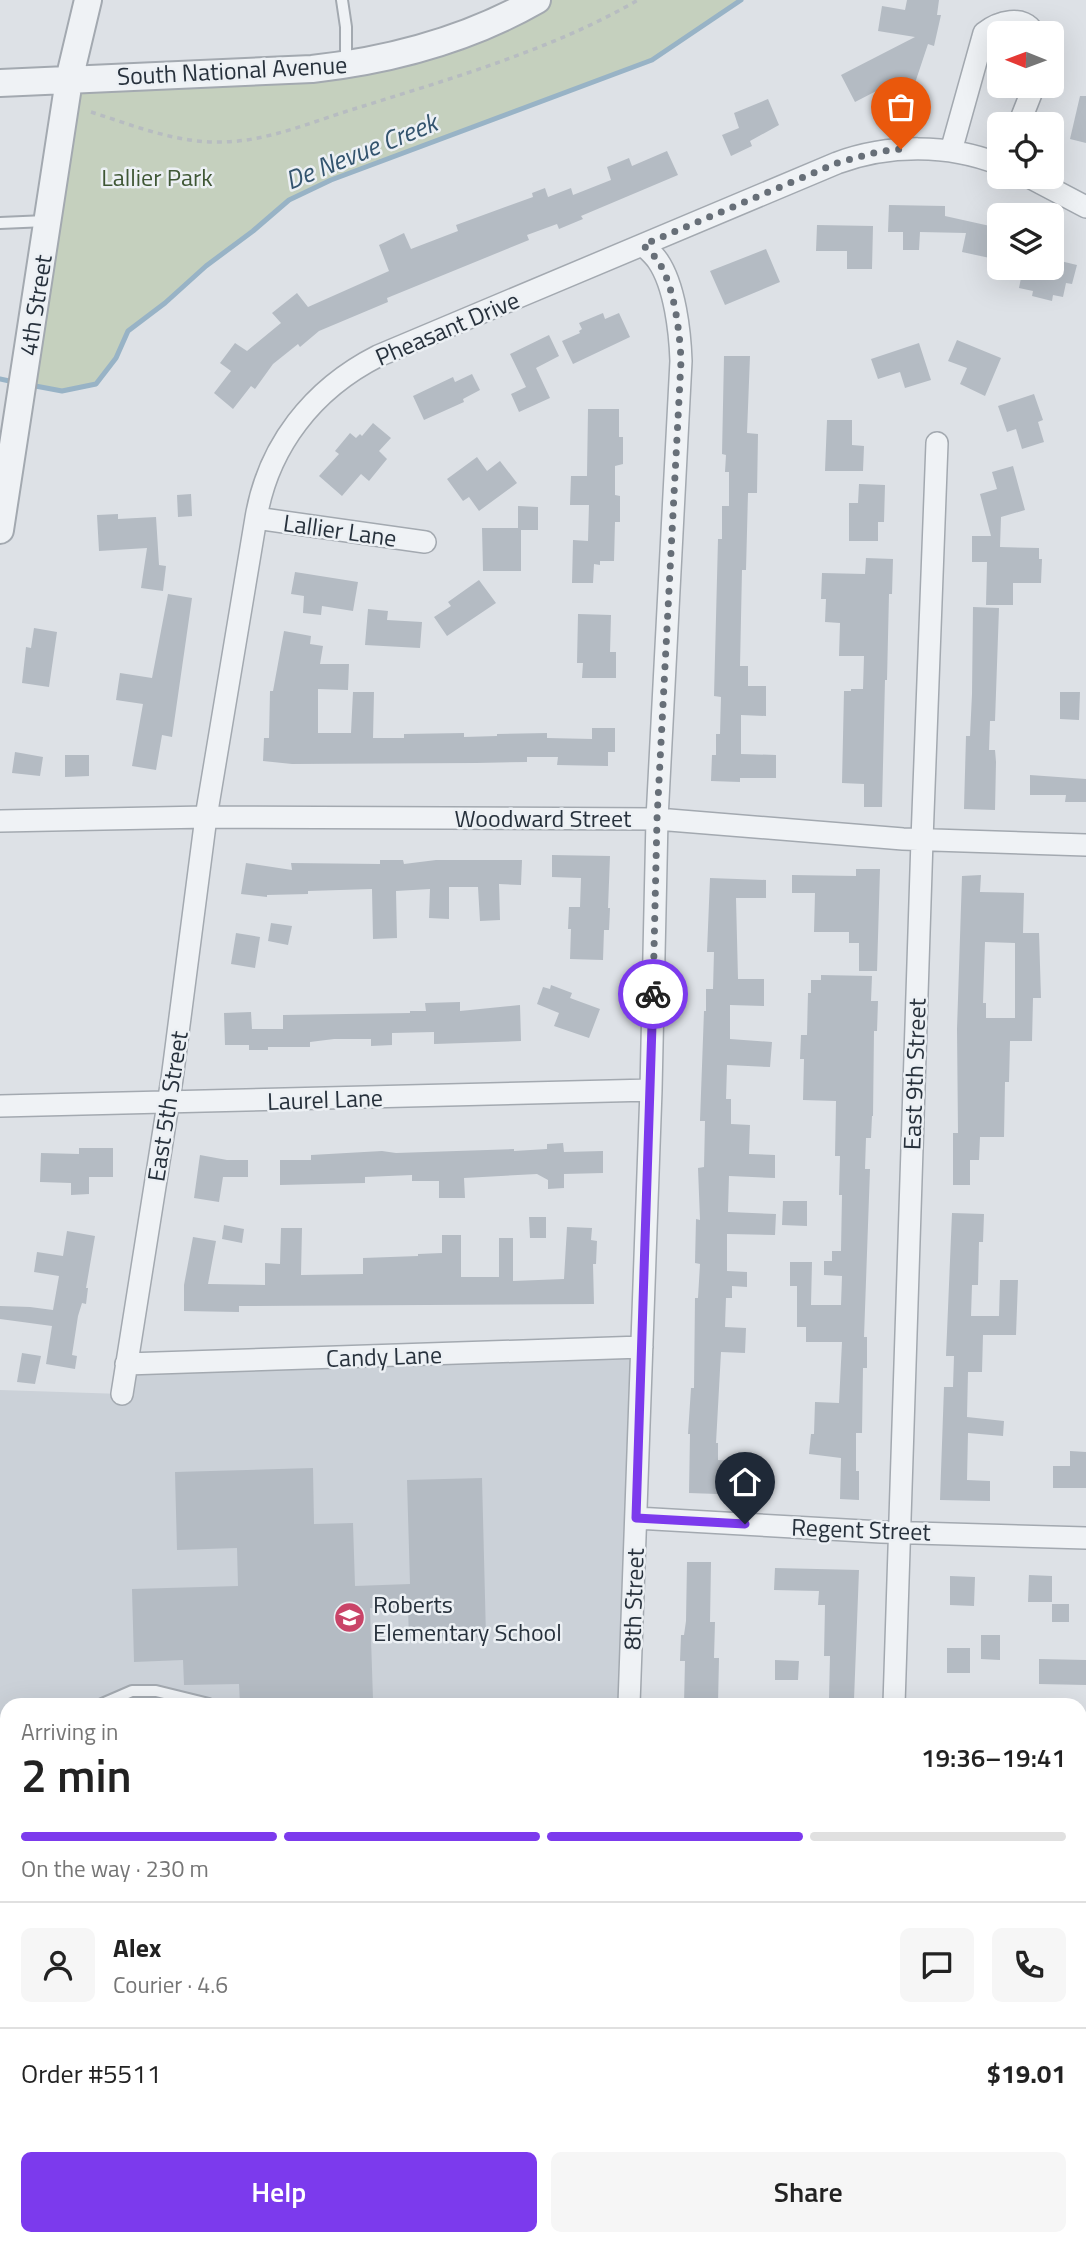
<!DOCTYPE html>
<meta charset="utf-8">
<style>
body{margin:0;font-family:"Titillium Web",sans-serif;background:#f6f6f6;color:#222;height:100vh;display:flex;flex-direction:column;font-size:26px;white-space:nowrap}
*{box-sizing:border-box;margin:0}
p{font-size:23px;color:#767676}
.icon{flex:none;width:38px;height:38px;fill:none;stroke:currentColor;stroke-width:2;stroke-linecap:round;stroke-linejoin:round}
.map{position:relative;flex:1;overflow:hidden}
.sheet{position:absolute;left:0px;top:1698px;width:1087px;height:548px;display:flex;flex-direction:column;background:#fff;border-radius:21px 21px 0 0;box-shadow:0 7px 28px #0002}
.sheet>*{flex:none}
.needle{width:46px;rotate:271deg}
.controls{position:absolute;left:987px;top:21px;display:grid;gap:14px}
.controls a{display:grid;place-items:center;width:77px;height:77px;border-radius:10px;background:#fff;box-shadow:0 7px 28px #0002;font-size:35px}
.pin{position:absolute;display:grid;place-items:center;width:60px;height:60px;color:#fff;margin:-72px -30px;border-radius:50% 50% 50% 0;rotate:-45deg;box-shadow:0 0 7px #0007}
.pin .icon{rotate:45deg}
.courier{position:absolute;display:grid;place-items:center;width:70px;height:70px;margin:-35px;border:5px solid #7c3aed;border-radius:50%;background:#fff;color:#222;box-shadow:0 2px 9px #0007}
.summary em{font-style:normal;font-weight:600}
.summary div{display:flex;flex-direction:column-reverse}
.summary{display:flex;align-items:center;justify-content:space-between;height:119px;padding:0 21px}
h1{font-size:46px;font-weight:600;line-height:52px}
.bar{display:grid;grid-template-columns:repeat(4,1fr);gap:10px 7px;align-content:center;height:84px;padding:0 21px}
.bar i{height:9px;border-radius:5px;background:#e0e0e0}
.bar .selected{background:#7c3aed}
.bar p{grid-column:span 4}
.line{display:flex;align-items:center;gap:18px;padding:0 21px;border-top:2px solid #e0e0e0}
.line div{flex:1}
.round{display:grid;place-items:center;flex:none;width:74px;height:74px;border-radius:10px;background:#f6f6f6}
.button{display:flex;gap:14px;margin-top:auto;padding:14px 21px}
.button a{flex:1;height:80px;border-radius:10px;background:#7c3aed;color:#fff;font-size:28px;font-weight:600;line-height:80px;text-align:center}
.button a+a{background:#f6f6f6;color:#222}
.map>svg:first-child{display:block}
.built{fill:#cbd1d8}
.green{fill:#c5d0be}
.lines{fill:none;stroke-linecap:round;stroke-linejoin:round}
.stream{stroke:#98b3c6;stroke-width:5}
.building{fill:#b4bbc3;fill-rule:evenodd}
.service-casing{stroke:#a3a9b0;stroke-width:14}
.minor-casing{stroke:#a3a9b0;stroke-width:24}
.tertiary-casing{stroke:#a3a9b0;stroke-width:30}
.path{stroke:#b7bcc1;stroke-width:3.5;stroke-dasharray:5 5;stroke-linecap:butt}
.service{stroke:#eff2f5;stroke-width:10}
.minor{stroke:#eff2f5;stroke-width:21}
.tertiary{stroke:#eff2f5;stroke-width:26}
.secondary{stroke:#fff;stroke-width:30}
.done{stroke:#676f78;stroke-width:7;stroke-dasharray:0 12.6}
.route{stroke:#7c3aed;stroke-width:9}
.labels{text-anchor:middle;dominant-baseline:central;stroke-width:5;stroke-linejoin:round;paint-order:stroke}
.street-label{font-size:24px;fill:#27313c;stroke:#ecf0f4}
.park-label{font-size:24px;fill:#3f5735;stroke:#ecf0f4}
.poi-label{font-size:24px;fill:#27313c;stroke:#ecf0f4;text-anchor:start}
.water-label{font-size:26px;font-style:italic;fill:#33546e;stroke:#ecf0f4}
</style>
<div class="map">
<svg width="1086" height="2244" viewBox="0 0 1086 2244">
<rect width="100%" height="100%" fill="#dde1e6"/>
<path class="built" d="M642,1347L629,1704H7V1743H0V1390L122,1394L126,1364Z
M490,2238H685L678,2244H490Z"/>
<path class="green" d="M536,0H741L652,60L331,180L289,200L253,231L206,267L165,303L128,331L117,356L96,384L62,391L23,383L69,80L315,69Z"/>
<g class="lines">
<path class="stream" d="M0,379L14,382
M30,385L62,391L96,384L116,358L128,331L165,303L206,266L253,231L289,200L331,180L652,60L741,0"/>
</g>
<path class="building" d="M907,0H939L937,15H941L934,46L928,44L911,95L886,86L855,102L841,75L915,37L878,31L882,6L905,10Z
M1080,96H1086V143L1070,139Z
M768,99L779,125L750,141L752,146L731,156L722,135L739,128L734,113Z
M667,151L678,175L581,216L583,219L559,229L557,224L527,235L529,240L387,298L388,302L319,331L300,347L298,344L273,364L255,389L251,386L233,409L214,393L231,371L220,363L235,343L247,351L281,323L272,313L297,293L308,307L389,271L379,245L404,233L411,249L458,231L456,225L533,197L532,193L545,188L548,197L571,188L573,195L611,180L607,167L629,158L632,166Z
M889,205L945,206V216L999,228V260L962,252L966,233L920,232L919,250H903V232H888Z
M817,225L873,226L872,269H847V251H816Z
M766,249L780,282L725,305L710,271Z
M1052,259L1077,265L1072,284L1066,283L1063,297L1053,295L1052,301L1032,296L1033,291L1019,288L1023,268H1052Z
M603,313L605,319L619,313L630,337L573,364L562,341L580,333L579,331L582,329L579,323Z
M549,335L559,356L536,368L550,398L519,412L511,394L526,387L510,354Z
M957,340L1001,358L985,396L960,384L967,368L948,361Z
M919,343L931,380L905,388L900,372L878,379L871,359Z
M724,356H750L747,433L758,434L757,493H748L746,570H742L740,666H748V686H766V716L741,715V754L776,755V778H740V782L711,781L712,755H716V734H720L721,697L714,696L718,539H722V506H729V472H725L726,455L722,454Z
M472,374L480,390L463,399L464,402L424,420L413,396L453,377L455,382Z
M1034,394L1043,420L1038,422L1044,442L1022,449L1016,429L1007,432L998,406Z
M588,409H619V437H623V464L615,466V495L620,496V522H615L614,561H600V565L594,564L593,583H572L573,540L588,541L589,505H570L571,476H587Z
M827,420H852V445L864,446L863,471H825Z
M373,423L391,438L379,451L387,459L369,481L361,474L342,496L319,476L339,454L335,451L350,433L356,438L360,434L362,436Z
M477,457L487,471L500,461L517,483L479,511L469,497L463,501L447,479Z
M1013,466L1025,510L1001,517L1000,547L1039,548V559H1042L1041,583H1013V605H986L987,562H972V536H991L980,494L997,489L992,472Z
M859,484L885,485L884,522H878V541H849V503H858Z
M191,494L192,516L178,517L177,495Z
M518,506L538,507V530H521V571H483L482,528H518Z
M118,514V519L156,517L159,565L166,566L163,591L141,588L147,548L99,551L97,515Z
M866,558L893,559L892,594H889L887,680H885L882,807H864V784L842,783L844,691H851V689H863L864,656H839L840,623L825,622L826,599H821L822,573L865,574Z
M295,572L358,582L353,611L322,606L321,615L303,613L304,596L291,594Z
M479,580L496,603L447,636L434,617L451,606L448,602Z
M168,594L192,598L172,737L162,735L156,770L132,766L143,704L116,700L120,673L152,678Z
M973,607L999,608L995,721H990L989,750H995L996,762L995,810L964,809L966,736H970L972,694Z
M368,609L388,611L387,620L422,622L420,648L365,645Z
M578,614L611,615L610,652H616V678H582L583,663H577Z
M34,628L57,632L49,687L22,683L26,647L31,648Z
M284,631L311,636L310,644L323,646L320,664H349L348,690L318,689V733H351L353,692H374L373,738H404V734L464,733V737L497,736V734L547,733V738L592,739V728H615V752H608V766L557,765L558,757H527V762L476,763L292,764L263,761L264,738H269L270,691H273Z
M1060,692H1080L1079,720L1060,719Z
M15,752L43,757L40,776L12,773Z
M65,755H89V776L65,777Z
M1030,775L1086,779V802H1065L1066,795H1030Z
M552,855L610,856L608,908H610L609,930H604L603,960L570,959L571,929H568L569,907H580L581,878L552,877Z
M380,860H403L404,864L436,860H522L521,885L499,884L500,920L480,921L478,887H449V919L429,918L430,889L396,891L397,938L373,939L372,889L308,891V894L267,895V897L241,894L246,863L292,870L291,863L380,864Z
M856,869H880L877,971H859V943H849V932H814L815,893H792V875L856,876Z
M981,875L980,892L1024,893L1023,933H1039L1041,998H1033L1032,1041H1010L1009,1082H1005L1004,1137H980L979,1160H970V1185H953V1133H958L957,1029L962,876ZM985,942L1015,943V1018H986V1003H983Z
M710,878L766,880V898H736L738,979H764V1006L730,1005V1039L772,1042L770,1067L727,1065L726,1099H731V1124L750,1125L749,1154L775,1155V1178L729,1176L728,1212L776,1214L775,1235L727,1234V1271L747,1272V1287L732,1286V1298H726L725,1327L746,1328L745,1353L721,1352L716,1443H718V1460L738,1461V1473L737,1482H718L717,1494L689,1493L690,1434H688L691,1388H694L695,1298H698L700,1264L695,1263L696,1219L700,1220L698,1168L704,1167L705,1121H700L704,1011H706V989H713L714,952H707Z
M271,923L292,926L288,945L268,941Z
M236,933L260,937L255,968L231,964Z
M821,975L872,976L871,1001H878L877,1031H874L873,1116H872L871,1138H866L865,1169H870L864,1337H867V1368H863L862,1433H856V1471H859V1500L840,1499L841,1458L809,1454L811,1434H814L815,1402L839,1403L842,1342H806V1327H797V1286H790V1262H812L811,1305H841L842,1276L824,1275V1261H832V1251H841L842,1195H839L840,1156H835L836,1101L803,1100L804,1059H800L801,1035H807L808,993H811V980H821Z
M551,985L572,993L570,998L600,1009L589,1038L554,1026L559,1013L537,1004L543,987L550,989Z
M460,1002V1011L520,1005L521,1041L434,1044V1032L392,1033V1045L371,1046V1039H334L310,1042V1047H268V1050H249V1045H225L224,1013L251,1012L252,1029H283V1015L410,1013V1011H426L425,1003Z
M563,1143L564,1152L603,1151V1173L564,1174V1188L548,1189V1180L537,1174L464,1178L465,1198H439V1181H412V1175L365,1177V1183L280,1185V1160H311V1155L382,1151L396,1153L514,1149V1151L547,1149V1144Z
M79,1148H113V1177H89V1194L71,1195V1183L40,1182L41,1153L79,1154Z
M200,1155L227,1160H248V1177H223L219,1202L194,1198Z
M783,1201H807V1226L782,1225Z
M952,1213L984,1214L983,1242H979L978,1285H972L971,1316H999L1000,1280H1018L1016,1335H983L982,1372H968L967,1417L1004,1421L1003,1436L968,1433L967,1480L990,1481V1501L940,1500L944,1387H953L954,1356H946Z
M529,1217H546V1238H530Z
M224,1225L244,1229L242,1243L222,1239Z
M567,1227L592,1228L591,1240L597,1241L596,1264H593L594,1304L239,1306V1312L184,1311V1285L193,1237L216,1241L208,1284L265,1285V1263L280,1264L281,1228H302L301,1275L363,1274V1258L418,1256V1254L442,1253V1235H461V1277H499V1238H513V1281L564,1279Z
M67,1231L95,1236L86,1288H88L86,1304L82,1303L78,1316L72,1355L77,1356L75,1369L46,1364L52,1326L0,1319V1306L30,1307L53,1310L59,1276L34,1272L37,1252L63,1256Z
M22,1353L41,1356L35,1384L17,1382Z
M1070,1451L1086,1452V1488H1053V1466H1070Z
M313,1468L314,1524L353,1523L355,1586L410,1584L407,1480L482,1478L486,1637L409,1639L408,1607L370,1608L373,1700L240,1704L239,1684L184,1685L183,1660L134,1662L132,1589L238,1586L237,1548L177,1550L175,1472Z
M687,1562H711L710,1622H715L714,1658H719L718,1704H684L685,1661H680L681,1635H684L686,1621Z
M775,1568L859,1570L854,1700L829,1699L830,1656H824L825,1605H818L819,1591L774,1590Z
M1029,1575L1052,1576V1602H1028Z
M950,1576L975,1577L974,1606L950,1605Z
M1052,1604H1069V1622H1052Z
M981,1635H1000V1660L981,1659Z
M947,1648H970V1673H947Z
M1039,1659L1086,1660V1685L1039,1684Z
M775,1660L799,1661L798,1680H775Z"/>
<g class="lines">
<defs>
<path id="service" d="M342,0L346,27V63
M0,223L46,221
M102,1704L132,1691H156L209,1704
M1080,1777L1084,1773
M2,2142L3,2072"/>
<path id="minor" d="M1019,124L1034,86
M951,151L984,33C998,22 1024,14 1034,33
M1029,177L1086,207
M256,518L425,542
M0,821L206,817L657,819L903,839L1086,845
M0,1106L651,1090
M126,1364L642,1347
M122,1394L172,1079L206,817L256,518C268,446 313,389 378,356L837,163C889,144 948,144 999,164
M636,1518L881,1532L1086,1538
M629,1704L651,1090L657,819L681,361C680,332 675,286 658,261C654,255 648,250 643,245
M894,1704L922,840L937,443
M0,2072H7
M807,2238L811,2244
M835,2238L837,2244
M358,2244V2238
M611,2244V2238"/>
<path id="tertiary" d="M0,83L312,69C392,60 467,40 537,0
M0,530L69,80L88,0"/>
</defs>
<use href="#service" class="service-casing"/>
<use href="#minor" class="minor-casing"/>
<use href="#tertiary" class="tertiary-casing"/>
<path class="path" d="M91,112C132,125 176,143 220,142C266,142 311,122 354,109C449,79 552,50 638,0
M1080,1949L1086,1944
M720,2244L726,2238"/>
<use href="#service" class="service"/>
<use href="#minor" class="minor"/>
<use href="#tertiary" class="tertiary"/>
<path class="secondary" d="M1080,1909L1086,1903
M678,2244L685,2238"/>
</g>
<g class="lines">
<path class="done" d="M653,994L657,819L681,361C680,333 674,284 658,261C654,255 648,250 643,245L837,163L877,152L901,149"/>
<path class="route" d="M653,994L636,1518L745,1524"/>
</g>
<defs>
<symbol id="school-disc" viewBox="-11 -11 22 22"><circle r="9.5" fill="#c94468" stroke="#ecf0f4"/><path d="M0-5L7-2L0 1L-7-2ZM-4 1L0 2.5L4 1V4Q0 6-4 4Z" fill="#fff"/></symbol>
</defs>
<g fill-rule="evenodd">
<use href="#school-disc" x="332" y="1600" width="35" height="35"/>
</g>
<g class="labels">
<g class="street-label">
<text transform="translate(232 70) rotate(-3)">South National Avenue</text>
<text transform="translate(35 305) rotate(-81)">4th Street</text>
<text transform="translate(447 328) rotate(-23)">Pheasant Drive</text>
<text transform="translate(340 530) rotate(8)">Lallier Lane</text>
<text x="543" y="818">Woodward Street</text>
<text transform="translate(914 1074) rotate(-88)">East 9th Street</text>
<text transform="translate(325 1099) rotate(-2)">Laurel Lane</text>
<text transform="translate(167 1106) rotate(-81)">East 5th Street</text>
<text transform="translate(384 1356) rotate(-2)">Candy Lane</text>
<text transform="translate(861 1529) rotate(2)">Regent Street</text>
<text transform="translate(633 1599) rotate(-88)">8th Street</text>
</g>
<g class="park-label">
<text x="157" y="177">Lallier Park</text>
</g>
<g class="poi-label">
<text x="373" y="1604">Roberts<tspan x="373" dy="28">Elementary School</tspan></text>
</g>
<g class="water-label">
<text transform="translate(361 151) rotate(-22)">De Nevue Creek</text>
</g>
</g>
</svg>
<div class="controls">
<a><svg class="needle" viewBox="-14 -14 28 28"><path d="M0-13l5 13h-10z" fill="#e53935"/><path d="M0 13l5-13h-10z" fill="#767676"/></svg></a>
<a><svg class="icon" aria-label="locate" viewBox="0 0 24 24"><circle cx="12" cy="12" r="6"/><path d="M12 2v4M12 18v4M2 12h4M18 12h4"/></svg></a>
<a><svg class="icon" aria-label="layers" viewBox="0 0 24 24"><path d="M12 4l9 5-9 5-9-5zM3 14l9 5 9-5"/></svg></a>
</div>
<div class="pin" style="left:901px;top:149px;background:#ea580c"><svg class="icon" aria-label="bag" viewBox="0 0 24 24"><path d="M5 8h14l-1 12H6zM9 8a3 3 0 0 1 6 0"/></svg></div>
<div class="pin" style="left:745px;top:1524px;background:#1f2937"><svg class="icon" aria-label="home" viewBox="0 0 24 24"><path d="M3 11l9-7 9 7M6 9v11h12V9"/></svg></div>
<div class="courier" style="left:653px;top:994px"><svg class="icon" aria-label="bike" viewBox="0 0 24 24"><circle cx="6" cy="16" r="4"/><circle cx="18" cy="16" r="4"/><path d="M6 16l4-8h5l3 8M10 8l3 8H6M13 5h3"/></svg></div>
<section class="sheet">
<div class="summary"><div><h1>2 min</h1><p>Arriving in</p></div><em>19:36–19:41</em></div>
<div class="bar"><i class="selected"></i><i class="selected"></i><i class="selected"></i><i></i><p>On the way · 230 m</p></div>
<div class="line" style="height:126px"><a class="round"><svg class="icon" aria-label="person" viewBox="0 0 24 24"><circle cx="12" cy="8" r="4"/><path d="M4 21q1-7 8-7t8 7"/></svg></a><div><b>Alex</b><p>Courier · 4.6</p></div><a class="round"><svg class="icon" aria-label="chat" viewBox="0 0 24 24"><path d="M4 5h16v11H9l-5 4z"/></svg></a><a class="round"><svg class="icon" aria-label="phone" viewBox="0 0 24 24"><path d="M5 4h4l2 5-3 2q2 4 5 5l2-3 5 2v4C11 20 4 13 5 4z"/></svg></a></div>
<div class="line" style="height:91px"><div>Order #5511</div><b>$19.01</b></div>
<div class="button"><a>Help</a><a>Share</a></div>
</section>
</div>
